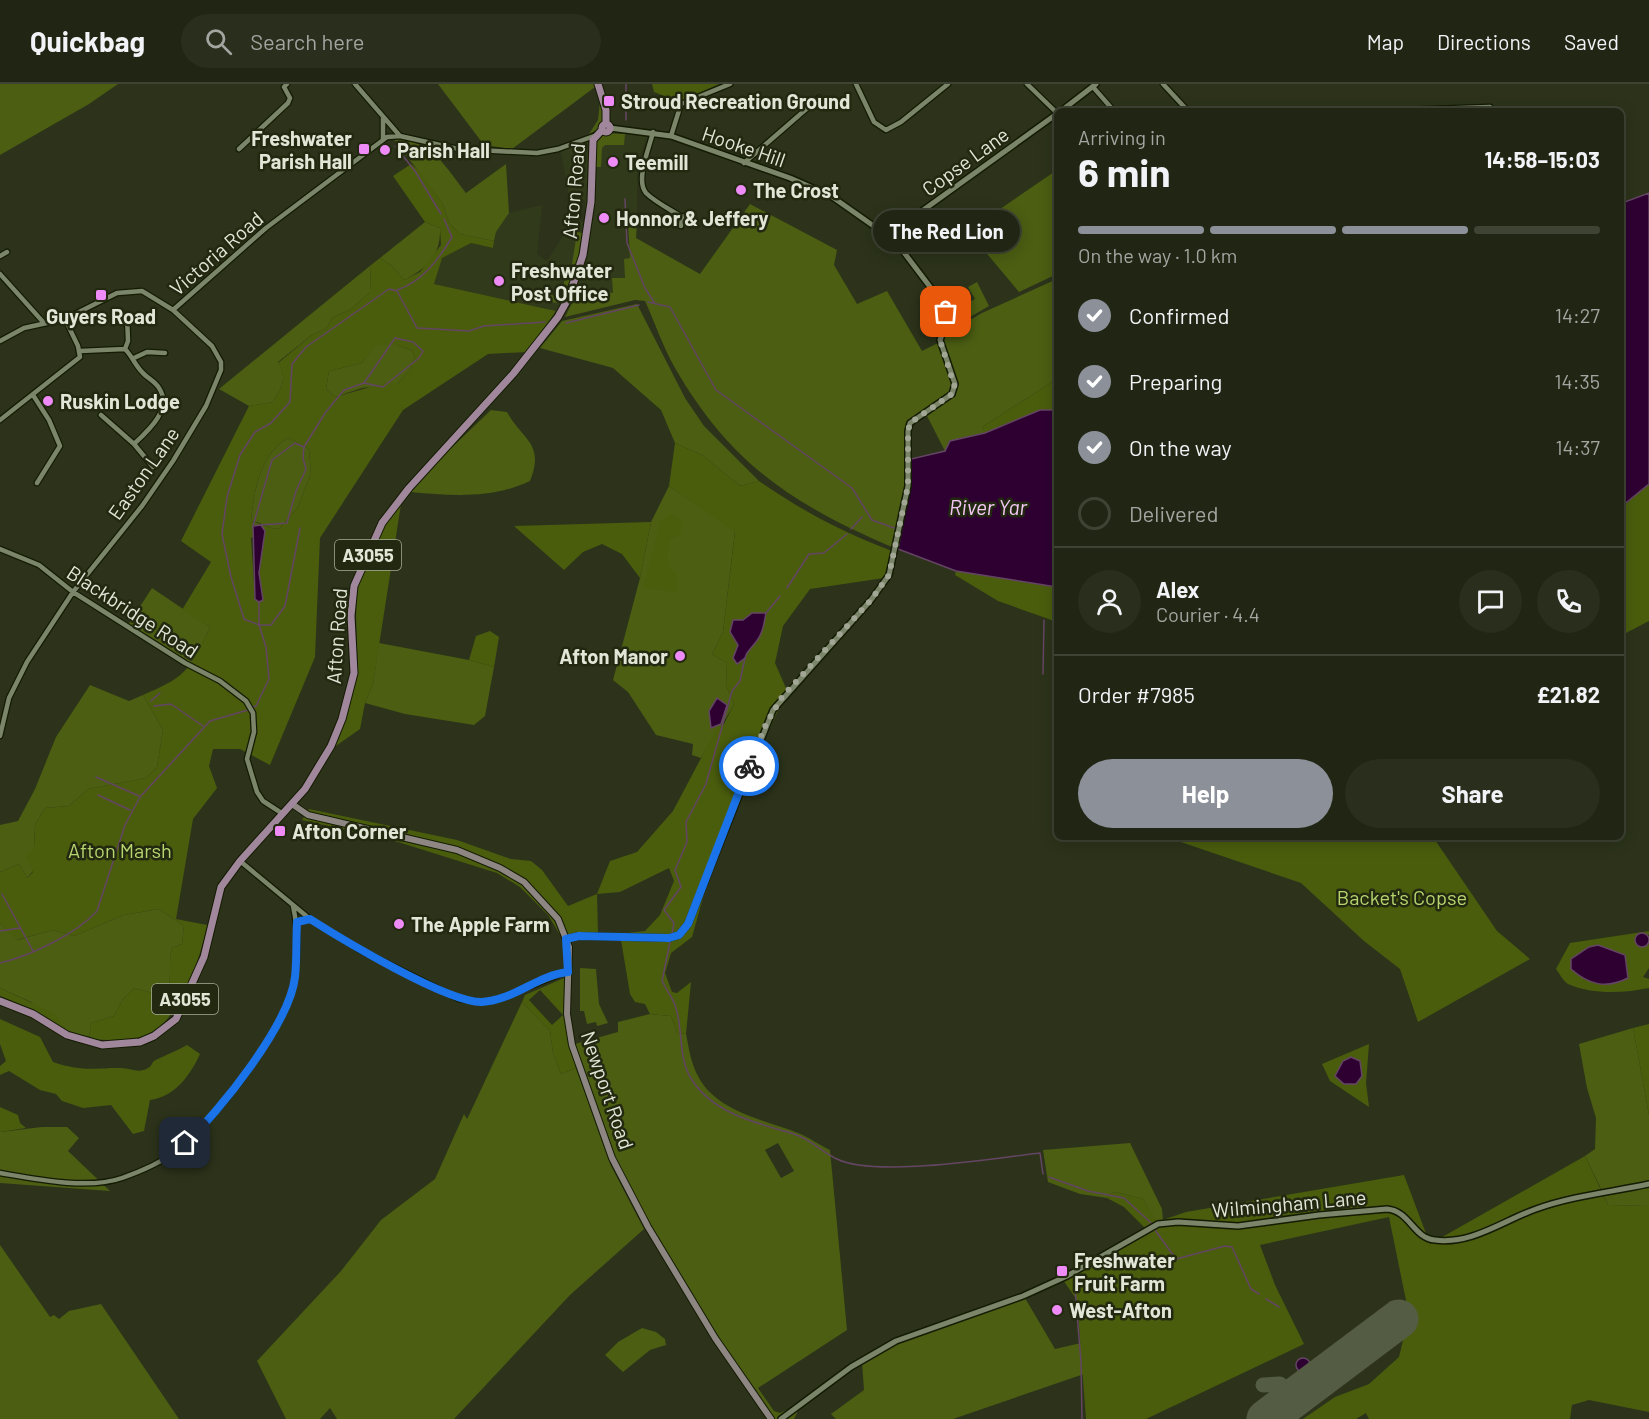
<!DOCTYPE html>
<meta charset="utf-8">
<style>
body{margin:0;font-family:Barlow,sans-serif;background:#292e1d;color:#f1f3f6;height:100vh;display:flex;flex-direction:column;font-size:22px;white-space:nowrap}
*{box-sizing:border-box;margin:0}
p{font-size:20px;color:#a2a5a0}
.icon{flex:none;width:33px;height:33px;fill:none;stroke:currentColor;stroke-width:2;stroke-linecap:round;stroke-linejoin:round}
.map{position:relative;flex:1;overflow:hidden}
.drawer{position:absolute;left:1054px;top:24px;width:570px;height:732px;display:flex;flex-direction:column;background:#212614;border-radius:9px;box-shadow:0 3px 15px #0003,0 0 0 2px #3e4334}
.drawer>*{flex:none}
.pin{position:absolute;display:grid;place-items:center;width:51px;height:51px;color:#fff;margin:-26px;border-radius:12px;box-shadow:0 3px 9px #0006}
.courier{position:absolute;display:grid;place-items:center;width:60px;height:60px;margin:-30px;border:4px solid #1a73e8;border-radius:50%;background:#fff;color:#222;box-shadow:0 2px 8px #0007}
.bubble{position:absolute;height:42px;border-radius:21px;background:#212614;box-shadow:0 3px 15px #0003,0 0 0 2px #3e4334;font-size:20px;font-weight:700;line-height:42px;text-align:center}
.summary em{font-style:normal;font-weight:700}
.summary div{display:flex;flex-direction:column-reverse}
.summary{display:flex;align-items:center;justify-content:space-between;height:102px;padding:0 24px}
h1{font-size:39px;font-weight:700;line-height:45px}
.bar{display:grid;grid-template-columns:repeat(4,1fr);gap:9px 6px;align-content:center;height:72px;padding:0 24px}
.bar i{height:8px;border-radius:4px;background:#3e4334}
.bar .active{background:#8c9099}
.bar p{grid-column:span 4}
.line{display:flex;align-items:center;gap:15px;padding:0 24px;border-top:2px solid #3e4334}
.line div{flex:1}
.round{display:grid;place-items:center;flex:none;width:63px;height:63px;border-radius:32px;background:#292e1d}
ol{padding:0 24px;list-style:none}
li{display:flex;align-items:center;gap:18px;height:66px}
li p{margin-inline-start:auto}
li .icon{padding:6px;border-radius:50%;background:#8c9099;color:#fff;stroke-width:4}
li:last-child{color:#a2a5a0}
li i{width:33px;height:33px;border:3px solid #3e4334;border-radius:50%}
.button{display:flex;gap:12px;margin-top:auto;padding:12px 24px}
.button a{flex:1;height:69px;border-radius:36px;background:#8c9099;color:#fff;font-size:24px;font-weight:700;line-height:69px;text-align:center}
.button a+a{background:#292e1d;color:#f1f3f6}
header{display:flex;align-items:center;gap:36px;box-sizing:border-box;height:84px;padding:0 30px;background:#212614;border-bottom:2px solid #3e4334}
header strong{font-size:28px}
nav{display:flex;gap:33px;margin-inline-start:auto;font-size:21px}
.search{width:420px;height:54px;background:#292e1d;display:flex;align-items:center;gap:15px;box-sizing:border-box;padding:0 21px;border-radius:33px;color:#a2a5a0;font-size:22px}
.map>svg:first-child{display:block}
.built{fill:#313a1a}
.green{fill:#4b5e12;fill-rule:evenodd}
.forest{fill:#4a5d0d;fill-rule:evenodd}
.water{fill:#2e0032;stroke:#644564;stroke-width:1.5}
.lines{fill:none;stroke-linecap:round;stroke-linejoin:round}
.stream{stroke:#644564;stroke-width:1.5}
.taxiway{stroke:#555c44;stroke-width:15}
.runway{stroke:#555c44;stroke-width:39}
.minor-casing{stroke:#141b03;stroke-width:7}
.tertiary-casing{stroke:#141b03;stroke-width:8}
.secondary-casing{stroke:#141b03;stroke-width:8}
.primary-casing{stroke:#141b03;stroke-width:9}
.minor{stroke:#7b8569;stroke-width:4.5}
.tertiary{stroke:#7b8569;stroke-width:5}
.secondary{stroke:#8e8682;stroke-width:6}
.primary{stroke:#a1879b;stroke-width:7}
.done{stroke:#a2a795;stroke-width:6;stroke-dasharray:0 10.8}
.route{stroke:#1a73e8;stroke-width:8}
.poi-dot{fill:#ef8bf6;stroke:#222910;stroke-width:2}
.labels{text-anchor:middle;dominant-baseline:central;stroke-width:5;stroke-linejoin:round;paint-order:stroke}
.shield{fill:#222910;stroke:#a8ad9b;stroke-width:1.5}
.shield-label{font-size:18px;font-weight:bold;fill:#e1e6d7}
.poi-label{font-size:20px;font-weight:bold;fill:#e1e6d7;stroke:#222910;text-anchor:start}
.street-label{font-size:20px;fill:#e1e6d7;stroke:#222910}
.park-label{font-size:20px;fill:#b7d46f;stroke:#222910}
.water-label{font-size:21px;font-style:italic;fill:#f4c7f6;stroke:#222910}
</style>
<header>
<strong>Quickbag</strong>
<div class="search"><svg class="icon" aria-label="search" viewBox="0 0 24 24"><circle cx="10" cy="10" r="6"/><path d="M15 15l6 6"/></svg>Search here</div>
<nav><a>Map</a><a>Directions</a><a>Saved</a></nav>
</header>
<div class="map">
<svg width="1649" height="1335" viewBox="0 0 1649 1335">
<rect width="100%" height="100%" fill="#2c331a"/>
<path class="built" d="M603,49L648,50L637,80V138H628L635,216L565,233L556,227L434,200L441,174L471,159L493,164L496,148L509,129L542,121L537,170L547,177L566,147L567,136L584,138L585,135V116L569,114L561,67Z"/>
<path class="green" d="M0,0H118L89,20L0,71Z
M438,0H594L595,3L512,65L484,61Z
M600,18C607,33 604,44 589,50L598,36Z
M603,49L625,50L624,61H605L602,64L601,83H593L594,56Z
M394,55C433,57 444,81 466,109L506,80L509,129L496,148L494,157L460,150L449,139L443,120Z
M1057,86V190L1019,208L968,147Z
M750,120L837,166L834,181L857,220L887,207L922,267L938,259L953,301L950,309L909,338L906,403L894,464C794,421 731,381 675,284C663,263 655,239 645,217L635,216L565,233L580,204L613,209L612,194H625L624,175L630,174L628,138H637L636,154L700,190Z
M425,138L440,144C441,172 427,184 404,196L391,181L380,174Z
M577,148L582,149L577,181L572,180Z
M371,181L370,208L350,226L333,233L326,245L312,251L278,278C288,295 282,302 273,318L249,322L219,305Z
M566,191L572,193L560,218L556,219L522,211V205L560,213Z
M1057,195V295L982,343L985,348L1057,326L910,402L911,375L945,367L926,330C935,324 948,318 954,311C966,297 941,268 944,251L982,229Z
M977,198L989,222L963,237L957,225L975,215L968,203Z
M637,220L685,314L704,342L759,397L740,402L702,371L675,359L661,326L613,284L540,264L562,237Z
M375,261H397L411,266L415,273L409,287L397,300L362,304L335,313L326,305L329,287L362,279Z
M491,326L507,328C523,357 545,359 530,397C492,415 452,412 411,408L446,369Z
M288,354L309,365L311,389L298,423L279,445C269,445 262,438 251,437C254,407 260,370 288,354Z
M669,402L735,447L723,548L712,570L727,579L726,601L734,620C724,639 712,654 701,674L692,671L693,660L656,651L628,608L613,596L640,494L651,438Z
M152,504L210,543L192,581L128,541Z
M379,559L469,576L494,583L485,632L474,641L405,630L365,619L373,600Z
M90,601L129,617L143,611L163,646L157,683L146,694L88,705L69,722L45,724L35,741L33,787L27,794L19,780L0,788V741L18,737L35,705L56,653Z
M159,825L184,842L182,860L172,864C168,879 172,892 168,908L153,909L134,904L123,915L114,932L91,939L89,955L69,949L31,918L0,904V839L17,856L53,846L74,852L124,831Z
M580,884L596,885L599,920L608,939L597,942L596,938L587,940L584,927H580Z
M522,918L550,947L553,969L561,990L576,984L610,1080L644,1145L570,1211L454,1335H337L330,1324L320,1335H286L257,1277L341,1187L381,1136L435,1095L464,1030L467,1035L470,1029Z
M650,930L671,932L677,949L686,950C689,965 691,980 699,994C718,1028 765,1036 798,1049C809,1053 819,1061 830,1066L847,1246L758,1304L774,1327L780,1329L795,1322L800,1323L794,1335H773L756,1306L732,1275L649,1140L618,1083L575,960L618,948V938ZM778,1059L794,1087L781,1094L765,1066Z
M1633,944L1649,1031V1098L1602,1107L1585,1072L1595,1065L1596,1034L1587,1004L1579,960Z
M42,1043H67L79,1054L68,1067L110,1107L0,1099V1048Z
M1130,1059L1162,1125L1163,1136L1157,1139L1143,1115L1116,1108L1109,1110L1107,1114L1080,1110L1048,1098L1043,1066Z
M1649,1103V1122L1608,1121L1604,1112Z
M0,1161L50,1233L54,1231L59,1235L69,1227L101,1220L179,1335H0Z
M1025,1214L1055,1265L1081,1259L1084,1290L953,1335H836L831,1330L864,1306L862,1278L896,1258Z
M642,1244L656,1248L665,1255L666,1261L650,1266L623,1288L605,1271L618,1258Z"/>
<path class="forest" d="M652,0H719L679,18L654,8Z
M411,80L421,89L443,120L449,139L460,150L494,157L493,164L471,159L442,174L434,200L556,227L527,268L488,270L403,326L320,454L315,573L270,681L240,665H213L209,682L217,704L193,735L176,835L207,841C202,865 196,884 185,906C161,955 141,959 89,955L91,939L114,932L123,915L134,904L153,909L168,908C172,892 168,879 172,864L182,860L184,842L159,825L124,831L74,852L53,846L16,856L0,839V788L19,780L27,794L33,788L26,772L34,765L35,741L45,724L69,722L88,705L146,694L157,683L163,646L143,611C188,592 189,586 210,543L182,526L211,478L181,457L249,322L273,318C282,302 288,295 278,279L312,251L326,245L333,233L350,226L370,208L371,181L380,174L391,181L404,196L420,188L441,161L440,144L425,138L393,92ZM376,261H397L411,266L415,273L409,287L397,300L388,298L335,313L326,305L329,287L362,279ZM288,354L309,365L311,389L298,423L279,445C269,445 261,439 251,437C254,407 260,370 288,354ZM265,447L259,489L263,516L255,515L251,454Z
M1057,295V326H1040L985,349L982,343Z
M675,359L702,371L740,402L759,397C802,427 844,449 892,467L884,494L810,505L783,542L775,579L789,611L779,624L752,684L704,810L692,853L671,869L665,889L672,908L677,909L691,898L686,950L677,949L671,932L650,930L645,920L635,918L630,910L620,850L645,847L660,831L674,797L669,784L620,808L597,810L598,850L560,851L548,831L520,803L497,789L398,758L302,736L309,725L457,756L511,775L531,777L542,786L568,822L597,810L610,777L637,768L673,727L717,644L724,640L734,620L726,601L727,579L712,570L723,548L735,448L669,402ZM762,547L756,559L733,574L738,561L732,553Z
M1649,400V537L1622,551V423Z
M401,420L373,600L365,619L360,645L333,664L358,590L356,532L357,501L384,441Z
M671,430L682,435L681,450L670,456C667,469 665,480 676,490L677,508L643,504L660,437Z
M651,438L640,494L622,470L602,460L583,468L564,486L514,442Z
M956,487L1057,503V538L998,517L955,491Z
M490,547L499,553L494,583L469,576L476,552Z
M1172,753H1433L1497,847L1530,875L1418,938L1400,885L1364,857L1301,799L1172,755Z
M1649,847V851L1641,850L1646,861L1649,860V884L1643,893L1649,895V904C1625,909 1592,911 1568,900C1563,897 1560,890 1556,885L1570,859ZM1589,863L1608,865L1625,871L1628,894L1571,875Z
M564,894L565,931L576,984L561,990L553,969L550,947L522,918L525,911ZM540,906L563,931L552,941L529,916Z
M0,904L54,929L69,949L34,926L0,912Z
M0,935L40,953L53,978C83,988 92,984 121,984C130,984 139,990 148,984C151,983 152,979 154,977C159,974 179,966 187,961L200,970C190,992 174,1013 150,1016L144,1047L133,1050L111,1021L83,1024L62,1017L56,1010L40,1006L9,987L0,991V982L6,977L0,960Z
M1649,940V1031L1633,944Z
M1369,960L1366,999L1369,1023L1330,997L1322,980Z
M0,1023L18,1031L20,1039L26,1044L0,1048Z
M1585,1072L1608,1121L1649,1122V1328L1589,1316L1572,1321L1570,1335H1369L1366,1329L1356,1335H1303L1335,1313L1369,1300L1399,1273L1409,1231L1389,1133L1260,1161L1275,1201L1304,1260L1146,1335H1086L1077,1216L1063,1196L1146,1145L1124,1123L1107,1114L1108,1110L1116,1108L1143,1115L1157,1138L1186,1128L1404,1091L1430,1160Z"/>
<path class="water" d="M1649,109V400L1622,422V119Z
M1040,326H1057V503L956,487L898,465L910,402L911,375L945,367L950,357L985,349Z
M261,441L265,447L259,489L263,516L259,518L255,515L253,442Z
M752,529H766C764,539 763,550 756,558C751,565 747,566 745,574L737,580L733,574L738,561L730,548L733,536H743Z
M717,614L727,621L721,640L711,644L709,627Z
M1635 856a7 7 0 1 1 14 0a7 7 0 1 1-14 0Z
M1598,861L1625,871L1628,894C1606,905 1589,901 1571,885V875L1589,863Z
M1351,973L1360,977L1362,992L1356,1000H1344L1335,992L1343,977Z
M1296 1281a7 7 0 1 1 14 0a7 7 0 1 1-14 0Z"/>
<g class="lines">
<path class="stream" d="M626,0V36
M395,62L415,87L441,130
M625,115L627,159L645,204L654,218
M397,206C422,198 439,175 452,153L444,135
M648,218L670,223L716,306L852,404L872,436L897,445
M566,239L639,221
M261,441L287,439L296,407L306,385L303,374L304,363L325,329L344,306L364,299L395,254L413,258L423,267L419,274L383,303L364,299
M253,442L272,376L295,359L304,363
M300,444L285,522L271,541H259L244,535L231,493L222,450L227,413L240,371L255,348L271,339L290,318L292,280L306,263L389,205L397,207L417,244L469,247L484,242L545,238
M851,445L862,433
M787,504L809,470L824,469L847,450
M766,529L780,512
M1043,590L1044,536
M151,617L160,609
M154,622L171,620L203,642
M252,624L256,622L269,595L266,563L259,541V518
M96,693L139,712
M98,711L130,726
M2,810L33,867
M0,847L20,844
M672,850L674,839L664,826L681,803L675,786L687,758L686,738L706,700L732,607L740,597L745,574
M670,858L662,897C666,905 672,913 675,921C684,946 677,973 692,996C714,1030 757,1039 794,1050C810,1055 822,1068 837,1075C875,1094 994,1074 1040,1069L1043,1090
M0,879C30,872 76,850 97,827L125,741L140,713L210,637L248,626
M1049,1093L1088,1107L1124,1114L1151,1139
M1155,1146L1176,1175L1225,1162L1232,1163L1251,1205L1259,1210
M1075,1205L1081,1278L1082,1335
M1266,1215L1279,1223"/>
<path class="taxiway" d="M1263,1301L1280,1300L1296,1313"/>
<path class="runway" d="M1266,1335L1399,1235"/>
<defs>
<path id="minor" d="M355,0L400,52
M856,0L874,38L886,46L901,38L948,0
M1027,0L1057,29
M1163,0L1188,27
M1093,3L1114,27
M1374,27L1490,23
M653,48C650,62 635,96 646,109C655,118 671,126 682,133
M671,52L681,20L730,0
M383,55V34
M239,65L288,19L290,14L284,3L287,0
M744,79L819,14
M681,142L682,133L689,130
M0,172L7,168
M0,190L44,239
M173,226L266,144L387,53L400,52L458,65L537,69L558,65L594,52
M0,257L24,244L65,235L117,209L142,207L173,226L212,262L221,278V286L206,322L173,377L142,422L73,508L27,578L9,614L0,652
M125,265L128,257L127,231
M80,267L125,265C132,272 135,281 142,288C147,294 155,297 159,304C173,325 148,347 134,360L153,383
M134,274L147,268L165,269
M33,311L49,336L60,362L37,399
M101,331L134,360
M0,336L80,273L78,262L65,235
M0,465L39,481L73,508L185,579L220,597L246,617L253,629L254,648L247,675L257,708L263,717L283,730
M240,777L310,835L360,866L459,915L483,918L498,915L568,887
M0,1089C35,1095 88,1106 122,1094C139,1088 160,1079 175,1068C213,1040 289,941 295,894C298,872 298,844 293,822"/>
<path id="tertiary" d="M1061,27L1096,0
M610,44L671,52L790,94L831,112L885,150H890
M890,150L1058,29
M566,855L579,852L669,854L679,851L688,840L773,626L871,516L889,491L908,402V347L910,339L952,310L955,300L940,256L948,235L943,220L890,150
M781,1335L851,1283L896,1257L1023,1212L1067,1192L1158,1140L1178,1138L1238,1142L1319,1131L1387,1125C1410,1127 1413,1154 1435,1156C1472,1161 1504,1136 1536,1125C1571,1112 1612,1108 1649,1100"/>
<path id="secondary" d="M292,720L308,731L457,766L500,784L524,798L558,835L569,863L567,930L572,961L612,1074L648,1143L715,1254L771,1335"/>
<path id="primary" d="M598,0L606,26V40
M602 44a4 4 0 1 1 8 0a4 4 0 1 1-8 0Z
M0,917L33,930L67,951L102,961L140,958L154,952L176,935L204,873L221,803L240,777L305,705L331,662L342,635L354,589L351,532L354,502L382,439L409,404L513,290L558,233L568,215L583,171L591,118L593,56L602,46"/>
</defs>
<use href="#minor" class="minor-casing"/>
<use href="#tertiary" class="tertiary-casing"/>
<use href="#secondary" class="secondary-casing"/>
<use href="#primary" class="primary-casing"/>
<use href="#minor" class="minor"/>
<use href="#tertiary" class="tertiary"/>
<use href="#secondary" class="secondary"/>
<use href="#primary" class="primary"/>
</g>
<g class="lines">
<path class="done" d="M749,682L766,640L782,613L871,516L889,491L908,402V347L910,339L952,310L955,304L940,256L948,235L946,228"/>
<path class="route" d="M185,1059C219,1029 290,939 295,893C297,875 296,857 297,838L310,835C343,856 448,919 482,918C514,916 538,891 568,888L566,855L579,852L669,854L679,851L688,840L749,682"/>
</g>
<g class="poi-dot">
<rect x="603" y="11" width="12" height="12" rx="3"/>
<rect x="358" y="59" width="12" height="12" rx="3"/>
<circle cx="385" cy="66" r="6"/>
<circle cx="613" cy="78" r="6"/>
<circle cx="741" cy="106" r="6"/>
<circle cx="604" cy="134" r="6"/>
<circle cx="499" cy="197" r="6"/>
<rect x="95" y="205" width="12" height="12" rx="3"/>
<circle cx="48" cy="317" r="6"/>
<circle cx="680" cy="572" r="6"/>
<rect x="274" y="741" width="12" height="12" rx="3"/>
<circle cx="399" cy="840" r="6"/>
<rect x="1056" y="1181" width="12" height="12" rx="3"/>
<circle cx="1057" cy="1226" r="6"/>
</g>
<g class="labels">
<g class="shield">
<rect x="335" y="456" width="66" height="30" rx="4.5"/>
<rect x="152" y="900" width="66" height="30" rx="4.5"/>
</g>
<g class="shield-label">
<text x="368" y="471">A3055</text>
<text x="185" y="915">A3055</text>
</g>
<g class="poi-label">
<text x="621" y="17">Stroud Recreation Ground</text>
<text x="352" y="54" text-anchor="end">Freshwater<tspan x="352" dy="23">Parish Hall</tspan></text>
<text x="397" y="66">Parish Hall</text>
<text x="625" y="78">Teemill</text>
<text x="753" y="106">The Crost</text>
<text x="616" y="134">Honnor &amp; Jeffery</text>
<text x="511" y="186">Freshwater<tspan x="511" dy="23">Post Office</tspan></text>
<text x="101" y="232" text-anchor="middle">Guyers Road</text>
<text x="60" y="317">Ruskin Lodge</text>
<text x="668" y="572" text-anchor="end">Afton Manor</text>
<text x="292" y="747">Afton Corner</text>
<text x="411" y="840">The Apple Farm</text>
<text x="1074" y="1176">Freshwater<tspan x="1074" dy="23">Fruit Farm</tspan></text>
<text x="1069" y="1226">West-Afton</text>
</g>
<g class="street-label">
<text transform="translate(744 62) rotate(19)">Hooke Hill</text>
<text transform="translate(965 77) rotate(-36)">Copse Lane</text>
<text transform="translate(573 107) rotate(-85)">Afton Road</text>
<text transform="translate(216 169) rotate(-41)">Victoria Road</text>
<text transform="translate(143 389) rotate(-55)">Easton Lane</text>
<text transform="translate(133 527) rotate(33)">Blackbridge Road</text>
<text transform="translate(336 552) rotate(-86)">Afton Road</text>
<text transform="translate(608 1006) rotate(71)">Newport Road</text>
<text transform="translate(1289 1119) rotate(-5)">Wilmingham Lane</text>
</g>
<g class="park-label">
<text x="120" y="766">Afton Marsh</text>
<text x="1402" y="813">Backet's Copse</text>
</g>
<g class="water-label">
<text x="988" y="422">River Yar</text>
</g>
</g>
</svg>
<div class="pin" style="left:946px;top:228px;background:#ea580c"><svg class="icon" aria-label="bag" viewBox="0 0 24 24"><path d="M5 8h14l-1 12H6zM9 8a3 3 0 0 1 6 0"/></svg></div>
<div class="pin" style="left:185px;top:1059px;background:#1f2937"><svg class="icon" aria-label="home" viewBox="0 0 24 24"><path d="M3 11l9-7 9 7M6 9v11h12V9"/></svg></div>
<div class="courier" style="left:749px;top:682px"><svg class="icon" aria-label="bike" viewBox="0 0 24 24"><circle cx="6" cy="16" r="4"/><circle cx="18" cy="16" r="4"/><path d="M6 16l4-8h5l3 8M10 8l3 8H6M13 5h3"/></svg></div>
<div class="bubble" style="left:873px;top:126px;width:147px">The Red Lion</div>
<section class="drawer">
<div class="summary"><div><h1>6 min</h1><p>Arriving in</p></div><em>14:58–15:03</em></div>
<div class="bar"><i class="active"></i><i class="active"></i><i class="active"></i><i></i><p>On the way · 1.0 km</p></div>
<ol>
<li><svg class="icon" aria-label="check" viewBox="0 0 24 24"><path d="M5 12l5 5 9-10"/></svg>Confirmed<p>14:27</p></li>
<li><svg class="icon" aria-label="check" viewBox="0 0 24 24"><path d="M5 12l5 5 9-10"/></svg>Preparing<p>14:35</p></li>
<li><svg class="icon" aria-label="check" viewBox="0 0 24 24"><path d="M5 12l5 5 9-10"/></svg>On the way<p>14:37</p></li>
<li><i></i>Delivered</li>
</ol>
<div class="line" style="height:108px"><a class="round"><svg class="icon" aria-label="person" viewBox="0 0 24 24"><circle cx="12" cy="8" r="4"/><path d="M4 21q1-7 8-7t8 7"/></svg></a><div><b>Alex</b><p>Courier · 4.4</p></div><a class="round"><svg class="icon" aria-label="chat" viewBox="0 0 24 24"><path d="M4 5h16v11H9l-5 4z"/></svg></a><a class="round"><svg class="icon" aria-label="phone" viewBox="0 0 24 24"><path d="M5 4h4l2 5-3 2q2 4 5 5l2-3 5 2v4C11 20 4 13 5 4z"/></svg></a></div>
<div class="line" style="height:78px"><div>Order #7985</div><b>£21.82</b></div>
<div class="button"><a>Help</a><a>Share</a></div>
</section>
</div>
